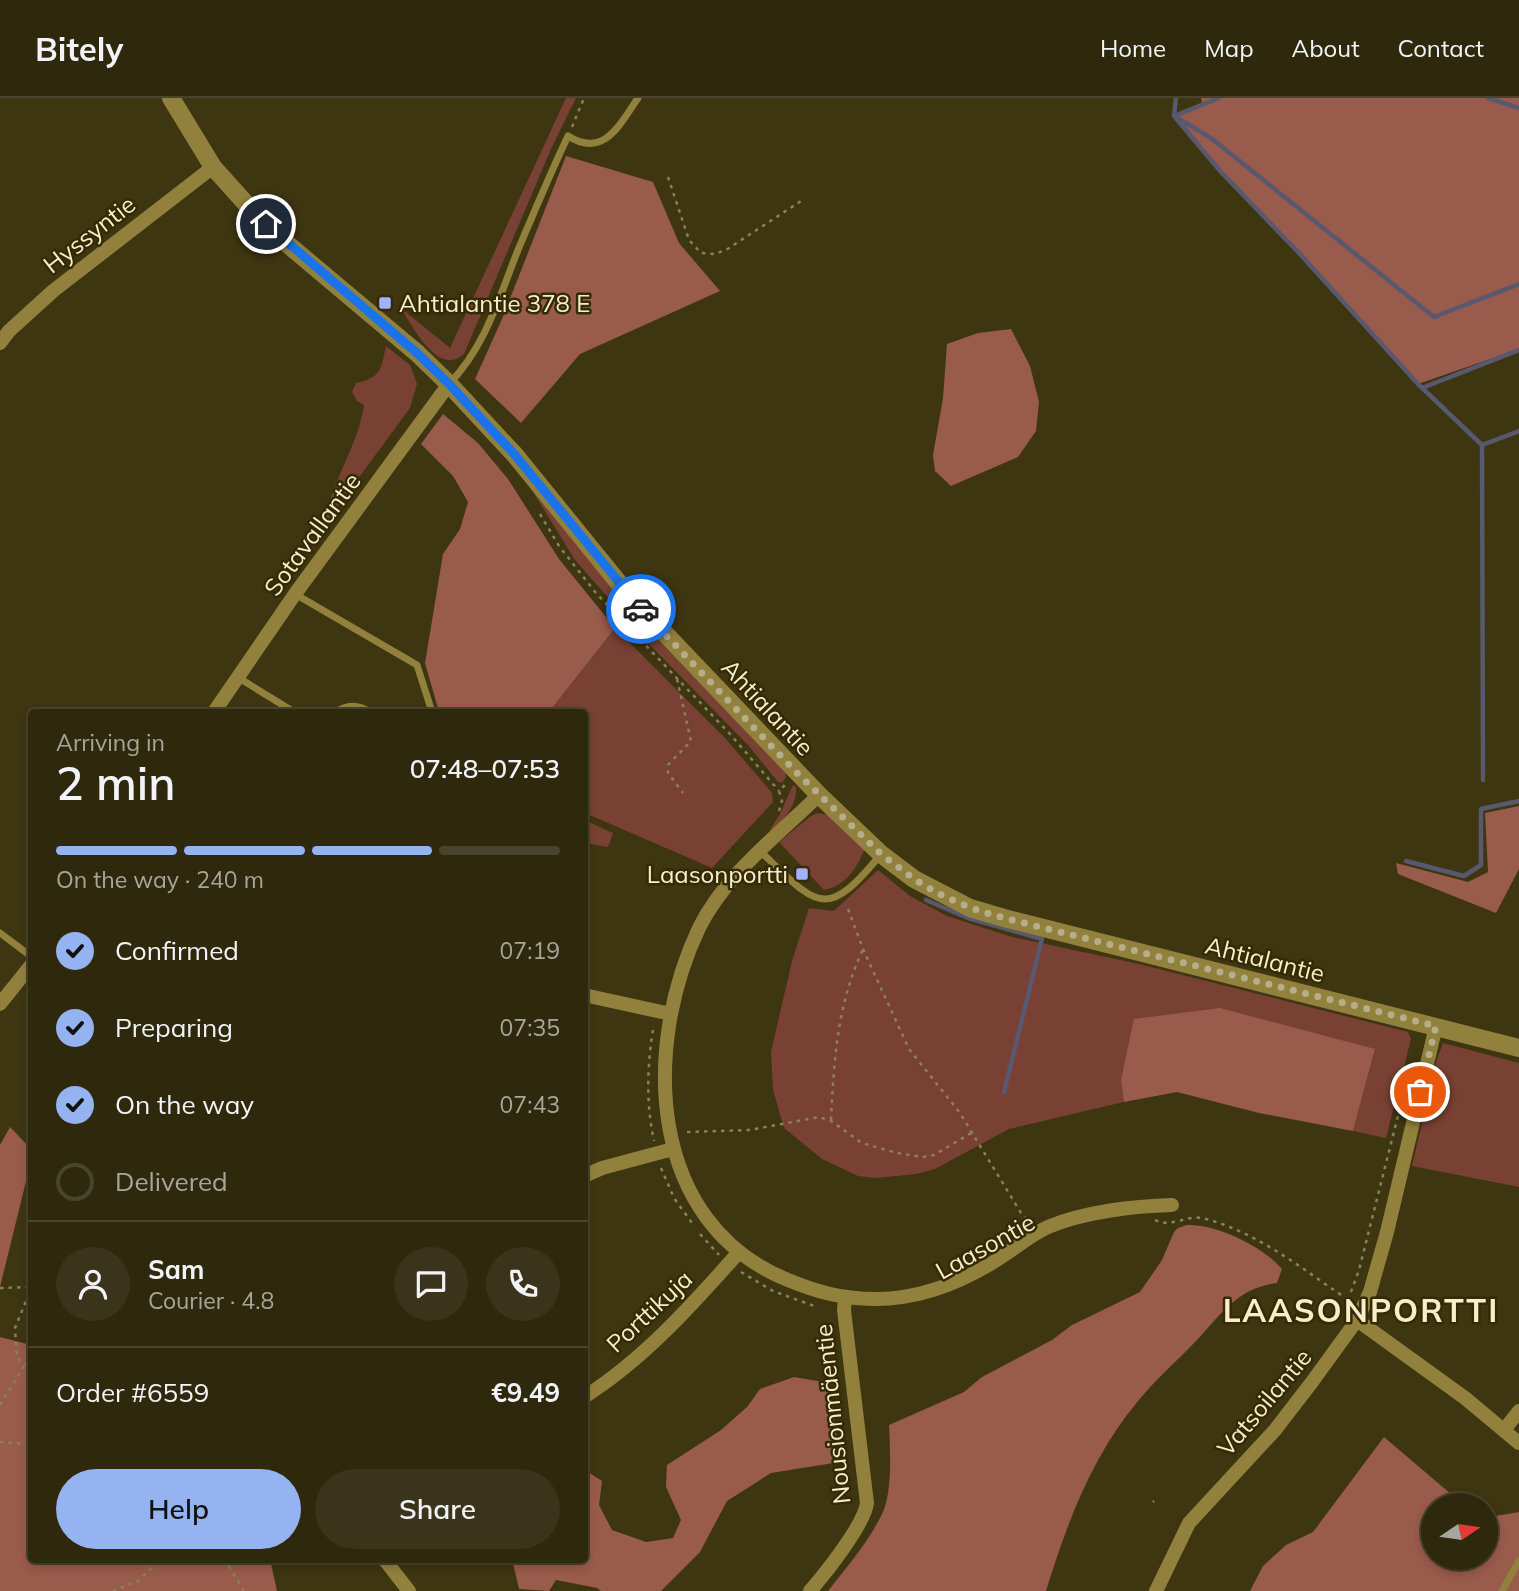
<!DOCTYPE html>
<meta charset="utf-8">
<style>
body{margin:0;font-family:Mulish,sans-serif;background:#3a341b;color:#f1f3f6;height:100vh;display:flex;flex-direction:column;font-size:26px;white-space:nowrap}
*{box-sizing:border-box;margin:0}
p{font-size:23px;color:#a7a69d}
.icon{flex:none;width:38px;height:38px;fill:none;stroke:currentColor;stroke-width:2;stroke-linecap:round;stroke-linejoin:round}
.map{position:relative;flex:1;overflow:hidden}
.sheet{position:absolute;left:28px;top:611px;width:560px;height:854px;display:flex;flex-direction:column;background:#2e280d;border-radius:7px;box-shadow:0 4px 10px #0003,0 0 0 2px #49442e}
.sheet>*{flex:none}
.needle{width:46px;rotate:77deg}
.buttons{position:absolute;left:1421px;top:1395px;display:grid;gap:14px}
.buttons a{display:grid;place-items:center;width:77px;height:77px;border-radius:50%;background:#2e280d;box-shadow:0 4px 10px #0003,0 0 0 2px #49442e;font-size:35px}
.pin{position:absolute;display:grid;place-items:center;width:60px;height:60px;color:#fff;margin:-30px;border:4px solid #fff;border-radius:50%;box-shadow:0 2px 7px #0007}
.courier{position:absolute;display:grid;place-items:center;width:70px;height:70px;margin:-35px;border:5px solid #1a73e8;border-radius:50%;background:#fff;color:#222;box-shadow:0 2px 9px #0007}
.summary em{font-style:normal;font-weight:600}
.summary div{display:flex;flex-direction:column-reverse}
.summary{display:flex;align-items:center;justify-content:space-between;height:119px;padding:0 28px}
h1{font-size:46px;font-weight:600;line-height:52px}
.bar{display:grid;grid-template-columns:repeat(4,1fr);gap:10px 7px;align-content:center;height:84px;padding:0 28px}
.bar i{height:9px;border-radius:5px;background:#49442e}
.bar .active{background:#95b2f1}
.bar p{grid-column:span 4}
.line{display:flex;align-items:center;gap:18px;padding:0 28px;border-top:2px solid #49442e}
.line div{flex:1}
.round{display:grid;place-items:center;flex:none;width:74px;height:74px;border-radius:37px;background:#3a341b}
ol{padding:0 28px;list-style:none}
li{display:flex;align-items:center;gap:21px;height:77px}
li p{margin-inline-start:auto}
li .icon{padding:7px;border-radius:50%;background:#95b2f1;color:#111;stroke-width:4}
li:last-child{color:#a7a69d}
li i{width:38px;height:38px;border:4px solid #49442e;border-radius:50%}
.primary-button{display:flex;gap:14px;margin-top:auto;padding:14px 28px}
.primary-button a{flex:1;height:80px;border-radius:42px;background:#95b2f1;color:#111;font-size:28px;font-weight:600;line-height:80px;text-align:center}
.primary-button a+a{background:#3a341b;color:#f1f3f6}
header{display:flex;align-items:center;gap:42px;box-sizing:border-box;height:98px;padding:0 35px;background:#2e280d;border-bottom:2px solid #49442e}
header strong{font-size:33px}
nav{display:flex;gap:38px;margin-inline-start:auto;font-size:24px}
.map>svg:first-child{display:block}
.green{fill:#784134}
.forest{fill:#995b4b}
.lines{fill:none;stroke-linecap:round;stroke-linejoin:round}
.stream{stroke:#58586e;stroke-width:4.5}
.path{stroke:#89805d;stroke-width:2.5;stroke-dasharray:3.5 5;stroke-linecap:butt}
.service{stroke:#92813d;stroke-width:7}
.minor{stroke:#92813d;stroke-width:14}
.tertiary{stroke:#92813d;stroke-width:18}
.done{stroke:#b6ad8b;stroke-width:7;stroke-dasharray:0 12.6}
.route{stroke:#1a73e8;stroke-width:9}
.poi-dot{fill:#a3b2fd;stroke:#342b06;stroke-width:2.5}
.labels{text-anchor:middle;dominant-baseline:central;stroke-width:5;stroke-linejoin:round;paint-order:stroke}
.street-label{font-size:24px;fill:#f7eecc;stroke:#342b06}
.poi-label{font-size:24px;fill:#f7eecc;stroke:#342b06;text-anchor:start}
.district-label{font-size:32px;font-weight:bold;letter-spacing:2px;fill:#f7eecc;stroke:#342b06}
</style>
<header>
<strong>Bitely</strong>
<nav><a>Home</a><a>Map</a><a>About</a><a>Contact</a></nav>
</header>
<div class="map">
<svg width="1519" height="1493" viewBox="0 0 1519 1493">
<rect width="100%" height="100%" fill="#3e3511"/>
<path class="green" d="M566,0H576L551,51L464,256C439,280 412,228 401,210L450,250Z
M386,248L410,267L417,286L410,310L324,427C330,385 358,349 364,307L357,303L352,294L356,285C381,280 381,271 386,248Z
M530,389H533L566,434L641,525L785,671L786,679L782,685L778,684L748,647L648,545L575,462Z
M615,530L726,641L772,695L773,704L712,770L585,715L584,614H549Z
M793,687L796,689C798,706 782,726 769,733L780,716Z
M818,715L828,717L864,752C857,771 845,788 824,792L779,744L811,718Z
M584,722L613,735L608,749L585,745Z
M878,772L910,798L947,818L1012,839L1139,866L1408,934L1411,941L1386,1040L1353,1033L1375,951L1121,982L1124,1004L1009,1031L935,1071L916,1076L877,1080L858,1078L822,1061L784,1030L773,992L771,954L792,863L809,810L834,813Z
M1443,945L1519,965V1089L1412,1068L1437,961Z"/>
<path class="forest" d="M1201,0H1519V251L1418,286L1299,155L1221,74L1174,18L1202,7Z
M566,58L653,84L679,145L720,193L580,256L521,325L475,281L502,221Z
M1011,231L1030,268L1039,304L1036,333L1018,359L951,388L935,373L933,357L943,300L947,246L978,235Z
M443,316L478,345L508,381L559,461L615,530L549,614H439L425,565L443,456L460,431L468,404L453,378L421,346Z
M1519,708V771L1496,815L1398,776L1396,765L1468,784L1488,774L1485,715Z
M1220,910L1375,951L1353,1033L1259,1015L1177,994L1124,1004L1121,982L1134,921Z
M10,1029L31,1051V1063L0,1189V1047Z
M1187,1127C1217,1126 1264,1149 1282,1171L1277,1185C1238,1190 1222,1215 1197,1242C1178,1262 1156,1281 1138,1303C1092,1358 1067,1425 1046,1493H828C847,1469 869,1443 882,1416C893,1393 890,1352 889,1327L964,1294L982,1279L1052,1242L1072,1227L1140,1194L1162,1162L1174,1134L1178,1130Z
M0,1239L31,1247L32,1461H270L277,1493H0Z
M794,1279L829,1285L840,1364L771,1375L727,1403L700,1454L661,1493H601L597,1490L556,1482L549,1493L519,1491L512,1461H584L585,1372L602,1383L599,1407L612,1432L646,1444L673,1440L681,1422L666,1389L667,1367L721,1332L747,1309L760,1291Z
M1384,1339L1458,1402L1467,1407H1433V1460H1486V1417L1490,1419L1519,1414V1493H1250L1263,1468L1286,1447L1313,1434Z"/>
<g class="lines">
<path class="stream" d="M1176,0L1174,18L1211,40L1434,219L1519,186
M1219,0L1174,18L1221,74L1299,155L1418,286L1482,347L1483,682
M1488,0L1519,10
M1422,290L1519,252
M1482,347L1519,333
M1406,763L1464,778L1481,767V711L1519,703
M926,802L968,820L1042,841L1004,994"/>
<path class="path" d="M572,29L584,0
M668,79L689,142L701,155L714,156L726,152L804,101
M540,416L559,448L596,495L730,636L779,693
M677,581L691,643L668,667V675L683,695
M779,713L782,703L779,693L787,685
M848,811L863,851L909,951L960,1015L1021,1115L1029,1124
M653,932C647,968 646,1007 654,1043
M831,1022C834,960 837,908 863,851
M687,1034L750,1032L819,1019L831,1023L862,1045L897,1055L923,1059L934,1057L973,1034
M661,1070L674,1100L692,1125
M1155,1122C1172,1131 1187,1115 1206,1121C1259,1135 1305,1173 1350,1203
M700,1136L719,1157
M741,1174L773,1193L817,1209
M32,1188L15,1230L17,1260L32,1271
M0,1190L31,1189
M1348,1202L1359,1172L1406,986
M0,1307L24,1268
M0,1344L32,1346
M1153,1404L1154,1403
M224,1461L244,1493
M113,1493L138,1483L161,1461"/>
<path class="service" d="M449,286C485,249 499,200 518,152C534,114 550,76 568,38C604,61 620,26 638,0
M295,496L417,567L432,614
M239,580L294,614
M336,614C347,606 359,607 370,614
M761,754C817,807 825,825 881,756
M0,835L32,859
M1502,1493L1519,1463"/>
<path class="minor" d="M0,245L9,233L53,193L213,69
M214,614L295,496L449,286
M819,697C777,738 725,777 699,830C642,950 647,1125 788,1182C817,1194 843,1201 875,1201C921,1201 965,1183 1003,1158C1018,1148 1032,1136 1048,1129C1083,1114 1134,1108 1172,1107
M584,897L671,916
M0,906L32,866
M584,1078L602,1070L673,1051
M1357,1222L1465,1300L1519,1345
M584,1299C643,1262 693,1206 739,1154
M1504,1332L1519,1313
M384,1461L409,1493
M810,1493C825,1476 864,1427 867,1405L844,1212L845,1200
M1156,1493L1189,1425L1275,1332L1312,1284L1357,1222L1370,1194L1387,1134L1436,928"/>
<path class="tertiary" d="M171,0L213,69L248,108L285,144L417,255L449,286L515,357L631,500L819,697L881,756L914,781L970,810L1004,820L1519,950"/>
</g>
<g class="lines">
<path class="done" d="M641,511L797,675L881,756L914,781L937,795L971,810L1004,820L1436,928L1420,994"/>
<path class="route" d="M266,126L417,255L449,286L515,357L641,511"/>
</g>
<g class="poi-dot">
<rect x="378" y="198" width="14" height="14" rx="3.5"/>
<rect x="795" y="769" width="14" height="14" rx="3.5"/>
</g>
<g class="labels">
<g class="street-label">
<text transform="translate(89 136) rotate(-38)">Hyssyntie</text>
<text transform="translate(312 436) rotate(-54)">Sotavallantie</text>
<text transform="translate(768 609) rotate(47)">Ahtialantie</text>
<text transform="translate(1265 861) rotate(14)">Ahtialantie</text>
<text transform="translate(985 1148) rotate(-29)">Laasontie</text>
<text transform="translate(649 1213) rotate(-43)">Porttikuja</text>
<text transform="translate(1264 1304) rotate(-50)">Vatsoilantie</text>
<text transform="translate(832 1316) rotate(-96)">Nousionmäentie</text>
</g>
<g class="poi-label">
<text x="399" y="205">Ahtialantie 378 E</text>
<text x="788" y="776" text-anchor="end">Laasonportti</text>
</g>
<g class="district-label">
<text x="1361" y="1212">LAASONPORTTI</text>
</g>
</g>
</svg>
<div class="buttons">
<a><svg class="needle" viewBox="-14 -14 28 28"><path d="M0-13l5 13h-10z" fill="#e53935"/><path d="M0 13l5-13h-10z" fill="#a7a69d"/></svg></a>
</div>
<div class="pin" style="left:1420px;top:994px;background:#ea580c"><svg class="icon" aria-label="bag" viewBox="0 0 24 24"><path d="M5 8h14l-1 12H6zM9 8a3 3 0 0 1 6 0"/></svg></div>
<div class="pin" style="left:266px;top:126px;background:#1f2937"><svg class="icon" aria-label="home" viewBox="0 0 24 24"><path d="M3 11l9-7 9 7M6 9v11h12V9"/></svg></div>
<div class="courier" style="left:641px;top:511px"><svg class="icon" aria-label="car" viewBox="0 0 24 24"><path d="M5 17H2v-5l4-1 3-4h7l3 4 3 1v5h-3M9 17h6M6 11h13"/><circle cx="7" cy="17" r="2"/><circle cx="17" cy="17" r="2"/></svg></div>
<section class="sheet">
<div class="summary"><div><h1>2 min</h1><p>Arriving in</p></div><em>07:48–07:53</em></div>
<div class="bar"><i class="active"></i><i class="active"></i><i class="active"></i><i></i><p>On the way · 240 m</p></div>
<ol>
<li><svg class="icon" aria-label="check" viewBox="0 0 24 24"><path d="M5 12l5 5 9-10"/></svg>Confirmed<p>07:19</p></li>
<li><svg class="icon" aria-label="check" viewBox="0 0 24 24"><path d="M5 12l5 5 9-10"/></svg>Preparing<p>07:35</p></li>
<li><svg class="icon" aria-label="check" viewBox="0 0 24 24"><path d="M5 12l5 5 9-10"/></svg>On the way<p>07:43</p></li>
<li><i></i>Delivered</li>
</ol>
<div class="line" style="height:126px"><a class="round"><svg class="icon" aria-label="person" viewBox="0 0 24 24"><circle cx="12" cy="8" r="4"/><path d="M4 21q1-7 8-7t8 7"/></svg></a><div><b>Sam</b><p>Courier · 4.8</p></div><a class="round"><svg class="icon" aria-label="chat" viewBox="0 0 24 24"><path d="M4 5h16v11H9l-5 4z"/></svg></a><a class="round"><svg class="icon" aria-label="phone" viewBox="0 0 24 24"><path d="M5 4h4l2 5-3 2q2 4 5 5l2-3 5 2v4C11 20 4 13 5 4z"/></svg></a></div>
<div class="line" style="height:91px"><div>Order #6559</div><b>€9.49</b></div>
<div class="primary-button"><a>Help</a><a>Share</a></div>
</section>
</div>
